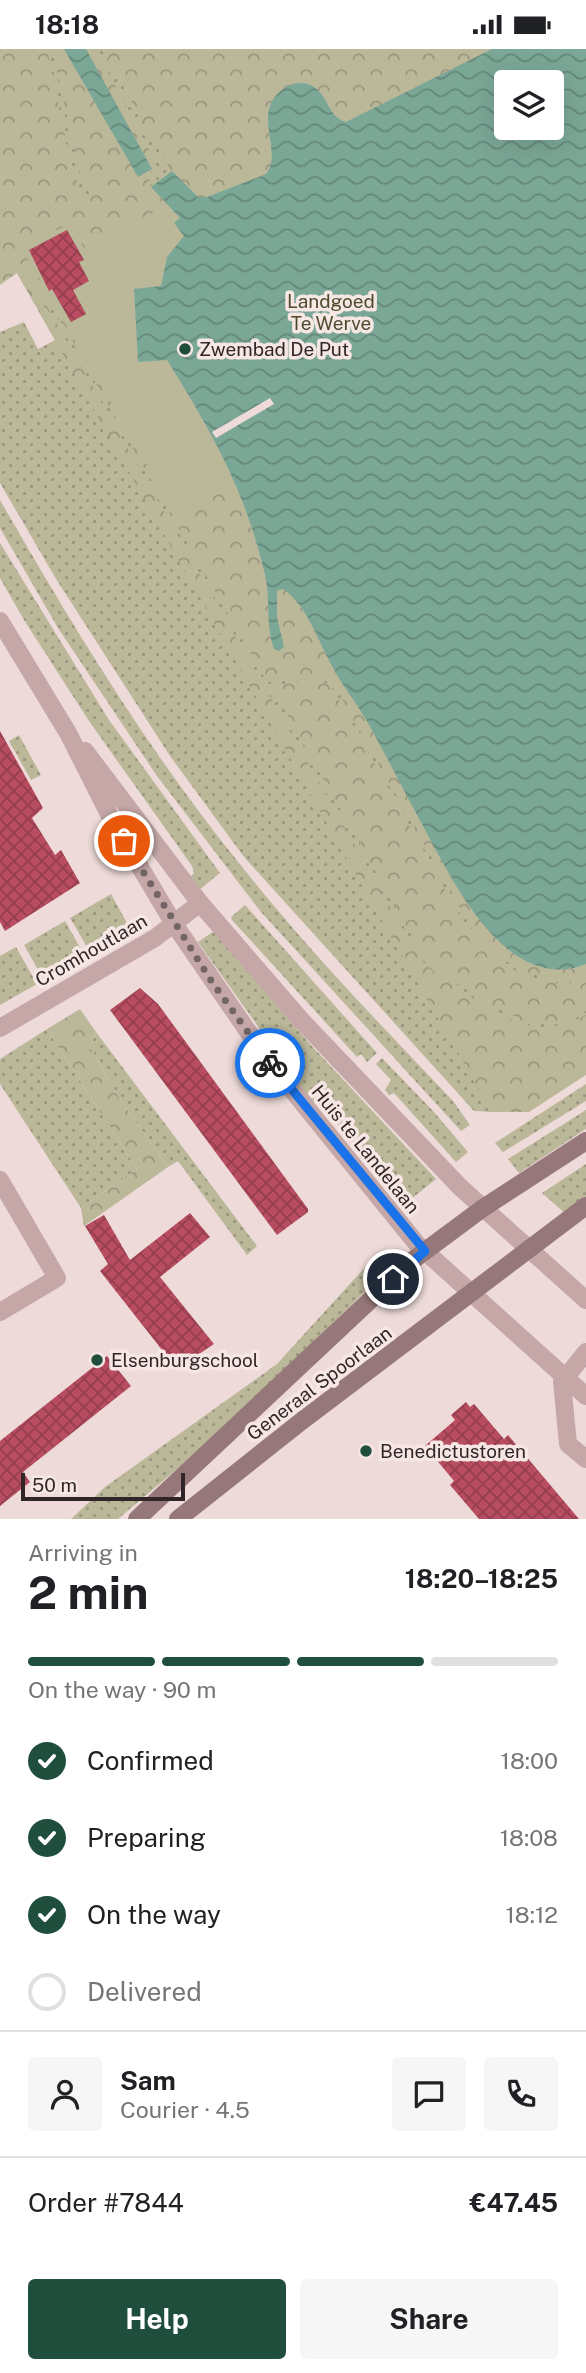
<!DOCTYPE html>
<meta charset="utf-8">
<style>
body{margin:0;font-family:"Public Sans",sans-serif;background:#f6f6f6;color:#202124;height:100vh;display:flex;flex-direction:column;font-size:26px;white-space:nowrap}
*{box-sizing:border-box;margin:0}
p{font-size:23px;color:#757577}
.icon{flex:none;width:38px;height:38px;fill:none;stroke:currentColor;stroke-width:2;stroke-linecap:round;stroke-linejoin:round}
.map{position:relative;height:1470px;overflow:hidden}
.details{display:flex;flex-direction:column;background:#fff;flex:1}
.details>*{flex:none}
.controls{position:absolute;left:494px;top:21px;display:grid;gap:14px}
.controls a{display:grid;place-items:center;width:70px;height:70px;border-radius:7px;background:#fff;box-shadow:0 7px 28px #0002;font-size:35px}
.scale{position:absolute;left:21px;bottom:18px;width:164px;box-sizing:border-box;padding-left:7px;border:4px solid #312627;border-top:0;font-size:19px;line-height:24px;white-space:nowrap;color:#312627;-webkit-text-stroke:5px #f6e6e4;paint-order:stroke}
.pin{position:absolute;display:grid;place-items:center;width:60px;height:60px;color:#fff;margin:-30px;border:4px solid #fff;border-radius:50%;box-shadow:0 2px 7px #0007}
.courier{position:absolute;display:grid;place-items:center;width:70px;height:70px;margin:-35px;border:5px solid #1a73e8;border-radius:50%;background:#fff;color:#222;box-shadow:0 2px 9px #0007}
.head em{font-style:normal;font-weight:700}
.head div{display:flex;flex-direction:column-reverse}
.head{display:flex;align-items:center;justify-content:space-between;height:119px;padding:0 28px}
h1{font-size:46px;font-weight:700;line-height:52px}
.bar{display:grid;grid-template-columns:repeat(4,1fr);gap:10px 7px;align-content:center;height:84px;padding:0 28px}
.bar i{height:9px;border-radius:5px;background:#e0e0e0}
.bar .selected{background:#204e3d}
.bar p{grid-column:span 4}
.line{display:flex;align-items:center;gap:18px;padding:0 28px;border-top:2px solid #e0e0e0}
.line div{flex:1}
.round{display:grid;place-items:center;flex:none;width:74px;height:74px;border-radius:7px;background:#f6f6f6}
ol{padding:0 28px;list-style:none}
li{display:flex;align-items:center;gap:21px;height:77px}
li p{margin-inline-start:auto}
li .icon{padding:7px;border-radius:50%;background:#204e3d;color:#fff;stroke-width:4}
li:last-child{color:#757577}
li i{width:38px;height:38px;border:4px solid #e0e0e0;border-radius:50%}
.action{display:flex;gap:14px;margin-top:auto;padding:14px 28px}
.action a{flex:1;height:80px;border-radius:7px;background:#204e3d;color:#fff;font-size:28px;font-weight:700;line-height:80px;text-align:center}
.action a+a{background:#f6f6f6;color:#202124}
.status{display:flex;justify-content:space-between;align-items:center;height:49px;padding:0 35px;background:#fff;direction:ltr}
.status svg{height:19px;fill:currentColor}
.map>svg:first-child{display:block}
.green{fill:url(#green-dots);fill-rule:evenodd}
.forest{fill:url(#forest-crowns)}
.pitch{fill:#bbb89a}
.water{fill:url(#water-waves);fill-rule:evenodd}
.pier{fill:#eedbd9}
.building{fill:url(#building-cross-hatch)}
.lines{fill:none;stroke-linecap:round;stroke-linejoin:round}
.minor{stroke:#c4a7a6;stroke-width:18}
.tertiary{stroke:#c4a7a6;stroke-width:18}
.secondary{stroke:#97787a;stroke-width:18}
.done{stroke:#736565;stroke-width:7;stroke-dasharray:0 12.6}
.route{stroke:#1a73e8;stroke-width:9}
.poi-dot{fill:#204e3d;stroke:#f6e6e4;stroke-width:2.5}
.labels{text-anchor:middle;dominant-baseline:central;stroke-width:7;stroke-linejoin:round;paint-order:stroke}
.park-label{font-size:19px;fill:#4d4b2d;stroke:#f6e6e4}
.poi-label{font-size:19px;fill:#312627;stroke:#f6e6e4;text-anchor:start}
.street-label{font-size:19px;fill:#312627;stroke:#f6e6e4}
</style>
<div class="status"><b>18:18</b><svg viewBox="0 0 49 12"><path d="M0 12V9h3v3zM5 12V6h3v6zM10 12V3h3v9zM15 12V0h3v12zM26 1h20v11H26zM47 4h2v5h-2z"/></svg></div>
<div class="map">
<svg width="586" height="1470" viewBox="0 0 586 1470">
<defs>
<pattern id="green-dots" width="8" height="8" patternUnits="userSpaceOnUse" patternTransform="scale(1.75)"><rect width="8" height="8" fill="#bbb89a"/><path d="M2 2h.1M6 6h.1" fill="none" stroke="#99957e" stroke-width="1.8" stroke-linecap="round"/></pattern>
<pattern id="forest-crowns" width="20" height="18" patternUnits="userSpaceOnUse" patternTransform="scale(1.75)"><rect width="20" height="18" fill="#bbb89a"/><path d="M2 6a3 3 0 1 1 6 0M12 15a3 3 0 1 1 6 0" fill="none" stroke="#99957e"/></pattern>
<pattern id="water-waves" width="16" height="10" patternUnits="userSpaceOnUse" patternTransform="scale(1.75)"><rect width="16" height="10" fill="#7ba796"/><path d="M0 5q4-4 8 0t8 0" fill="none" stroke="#65887a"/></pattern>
<pattern id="building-cross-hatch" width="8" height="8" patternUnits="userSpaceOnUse" patternTransform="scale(1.75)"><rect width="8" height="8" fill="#b84c60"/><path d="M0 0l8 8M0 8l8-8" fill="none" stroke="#963f4f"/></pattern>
</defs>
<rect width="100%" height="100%" fill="#eedbd9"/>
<path class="green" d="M41,0H586V1018L490,1058L492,1063L474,1062L244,808L170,707L56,530L0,434V283L24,273L38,300L55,291L17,224ZM506,33H551V79H506Z
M0,451C73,578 150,705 243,819C308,901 381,976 453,1052L470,1076L461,1082L261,863L157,727L58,579L0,479Z
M0,494L109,671L220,824L199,841L190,828L194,824L192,817L89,672L24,571L0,529Z
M19,686L41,726L31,731L9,692Z
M111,845L132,883L112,894L108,887L87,898L70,869Z
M245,856L377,1004L367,1013L361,1005L357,1008L232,871L231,868Z
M65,872L86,909L45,933L24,896Z
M214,882L310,995L436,1130L404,1156L330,1065L309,1049L198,893Z
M16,898L37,935L0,956V907Z
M47,980L137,1120L81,1159L0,1035V1010Z
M96,983L257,1197L247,1206L178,1112L168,1118L121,1052L90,998Z
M382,1009L434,1063L468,1103L456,1113L394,1044L389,1046L385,1041L391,1031L376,1015Z
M586,1035V1052L503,1103L495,1094Z
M586,1061V1080L519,1124L508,1110Z
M586,1115V1150L566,1165L542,1144Z
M368,1215L379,1229L222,1382L118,1470H71L105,1438L277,1315Z"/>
<path class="forest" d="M0,0H47L71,117L82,146L96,145L87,136L79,121L52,0H64L138,128L152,120L86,0H96L154,110L149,134L172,157L238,435L266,528L279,602L284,596L277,568V542L283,540C307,556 317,590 331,615C343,637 359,656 371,678C390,714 409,750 428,786C457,838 508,947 586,915V928C539,938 492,913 468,873L333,634L315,627L267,633L51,256L47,258L420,910C440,930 510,977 538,978C555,979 571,973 586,966V1026L529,1063H492L378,865L39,263L45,259L42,253L35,256L17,224L0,236Z
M102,0H492L346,73L336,69L316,39L298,34C238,66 289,100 268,123C261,130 251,131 243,134C231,139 220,146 207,149H198L171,122Z
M313,630L326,634L332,639L467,879C492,915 542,945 586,931V962C572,969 555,975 539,974C510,972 441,927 422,905L271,637Z
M80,960L96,983L90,998L121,1052L168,1118L84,1177L81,1159L137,1120L47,980Z"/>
<path class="pitch" d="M169,155L180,169L185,187L182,190L269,420L173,461L22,200L70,174L86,203Z"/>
<path class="water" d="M64,0H86L152,120L138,128Z
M492,0H586V915C506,947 452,830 423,777C406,746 390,714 373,683C361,659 343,639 331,615C317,590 307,556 283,540L277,542V568L284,598L279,602L274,600C265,573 271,551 265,526C246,443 212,383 167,311L138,313L134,240L161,237L167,208L184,187L174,174L180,169L151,138L172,122L198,148H207L266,125C285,101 247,60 288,37C296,33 307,33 314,38C328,47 328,68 346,73ZM506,33H551V79H506Z"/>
<path class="pier" d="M270,349L274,355L216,389L212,383Z"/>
<path class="building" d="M67,181L84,211L79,213L89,232L73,241L86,265L71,273L52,240L49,242L29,201Z
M0,682L43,759L32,769L55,806L61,801L80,834L5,882L0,873Z
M140,939L158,955L308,1160V1163L277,1186L110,961Z
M190,1164L210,1188L160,1228L214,1295L177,1320L100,1222L108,1215L85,1177L104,1166L130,1211Z
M107,1307L131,1337L23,1423L30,1433L0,1457V1392Z
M466,1353L470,1358L474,1355L504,1390L508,1386L579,1470H479L450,1436L454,1432L425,1397L455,1371L451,1366Z"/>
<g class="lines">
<path class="minor" d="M0,979L155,889L200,854
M0,1131L57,1229L0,1263
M586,1303L562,1333L568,1395L586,1410"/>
<path class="tertiary" d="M0,572L68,684L112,771L174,875L267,1010L417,1195L586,1347
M85,702L200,854L301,971L460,1138L586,1251"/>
<path class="secondary" d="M137,1470L413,1211L483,1159L586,1092
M178,1470L303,1371L586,1157"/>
</g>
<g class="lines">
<path class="done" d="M124,792L210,930L270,1014"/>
<path class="route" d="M270,1014L425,1202L393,1230"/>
</g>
<g class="poi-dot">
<circle cx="185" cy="300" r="7"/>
<circle cx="97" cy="1311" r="7"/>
<circle cx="366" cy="1402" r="7"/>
</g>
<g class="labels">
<g class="park-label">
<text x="331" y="252">Landgoed<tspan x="331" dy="22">Te Werve</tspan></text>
</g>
<g class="poi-label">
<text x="199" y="300">Zwembad De Put</text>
<text x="111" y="1311">Elsenburgschool</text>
<text x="380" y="1402">Benedictustoren</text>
</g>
<g class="street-label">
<text transform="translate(91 901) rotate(-30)">Cromhoutlaan</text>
<text transform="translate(366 1100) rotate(51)">Huis te Landelaan</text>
<text transform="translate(319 1334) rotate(-37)">Generaal Spoorlaan</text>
</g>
</g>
</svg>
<div class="controls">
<a><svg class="icon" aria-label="layers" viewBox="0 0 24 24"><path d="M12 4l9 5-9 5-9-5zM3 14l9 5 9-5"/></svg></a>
</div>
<div class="scale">50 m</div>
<div class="pin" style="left:124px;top:792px;background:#ea580c"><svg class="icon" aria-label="bag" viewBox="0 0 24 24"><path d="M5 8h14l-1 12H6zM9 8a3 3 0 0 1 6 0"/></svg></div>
<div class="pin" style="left:393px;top:1230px;background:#1f2937"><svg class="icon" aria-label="home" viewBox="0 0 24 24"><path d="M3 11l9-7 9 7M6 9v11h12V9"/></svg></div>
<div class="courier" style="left:270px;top:1014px"><svg class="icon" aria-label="bike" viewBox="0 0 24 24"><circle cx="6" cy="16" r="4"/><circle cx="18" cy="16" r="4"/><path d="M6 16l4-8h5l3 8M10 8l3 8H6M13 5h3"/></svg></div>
</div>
<section class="details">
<div class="head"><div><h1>2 min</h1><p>Arriving in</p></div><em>18:20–18:25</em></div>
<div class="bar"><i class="selected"></i><i class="selected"></i><i class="selected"></i><i></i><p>On the way · 90 m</p></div>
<ol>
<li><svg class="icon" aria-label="check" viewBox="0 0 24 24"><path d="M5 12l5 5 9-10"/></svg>Confirmed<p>18:00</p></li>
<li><svg class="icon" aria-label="check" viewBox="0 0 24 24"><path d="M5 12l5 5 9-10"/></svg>Preparing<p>18:08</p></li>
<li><svg class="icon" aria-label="check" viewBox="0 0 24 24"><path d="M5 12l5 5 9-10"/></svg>On the way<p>18:12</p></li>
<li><i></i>Delivered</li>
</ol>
<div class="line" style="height:126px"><a class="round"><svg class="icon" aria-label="person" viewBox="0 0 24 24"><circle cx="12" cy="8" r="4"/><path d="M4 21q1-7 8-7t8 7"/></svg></a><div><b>Sam</b><p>Courier · 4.5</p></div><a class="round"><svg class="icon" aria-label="chat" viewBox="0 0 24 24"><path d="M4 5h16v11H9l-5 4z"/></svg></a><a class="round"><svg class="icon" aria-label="phone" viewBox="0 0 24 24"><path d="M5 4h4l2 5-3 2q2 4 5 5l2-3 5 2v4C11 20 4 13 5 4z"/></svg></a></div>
<div class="line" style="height:91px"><div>Order #7844</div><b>€47.45</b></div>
<div class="action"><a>Help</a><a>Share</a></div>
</section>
